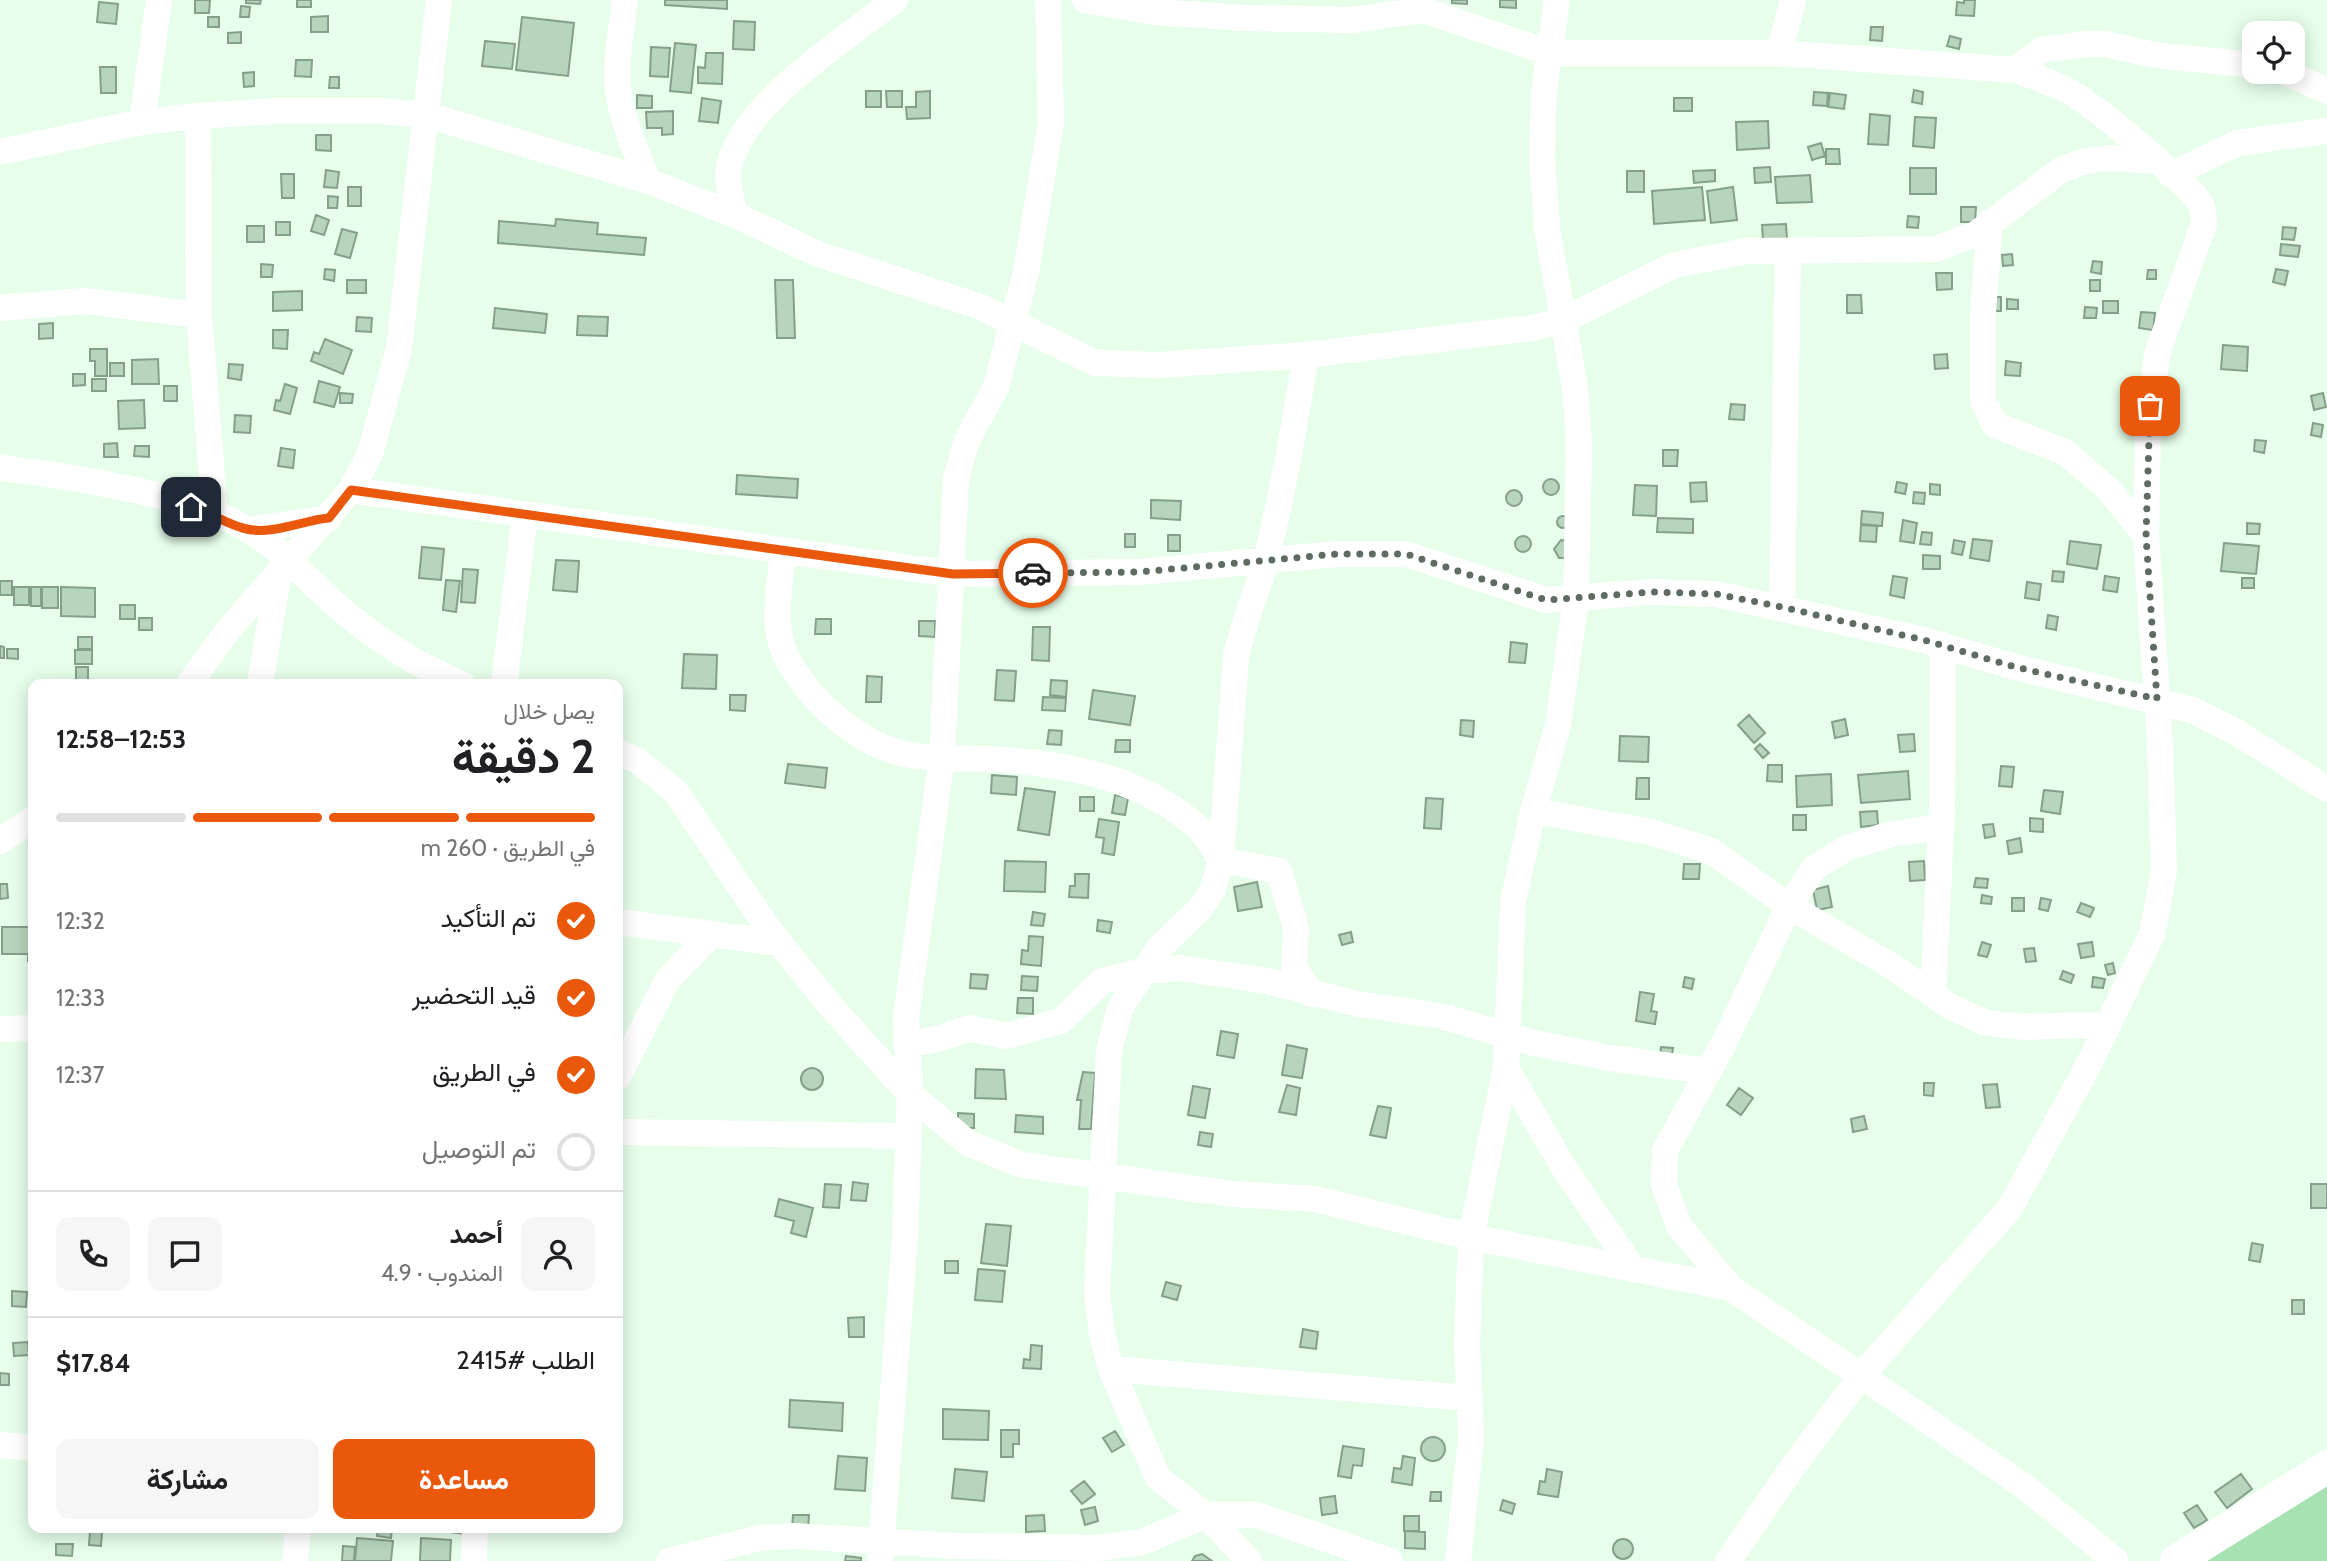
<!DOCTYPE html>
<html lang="ar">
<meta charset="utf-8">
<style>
body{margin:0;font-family:Cabin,Vazirmatn,sans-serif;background:#f6f6f6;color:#202124;direction:rtl;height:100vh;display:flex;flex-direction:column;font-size:26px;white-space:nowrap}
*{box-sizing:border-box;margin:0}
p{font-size:23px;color:#757577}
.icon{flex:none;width:38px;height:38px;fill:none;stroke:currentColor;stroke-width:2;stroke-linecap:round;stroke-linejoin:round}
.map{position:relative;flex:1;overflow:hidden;direction:ltr}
.sheet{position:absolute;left:28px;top:679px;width:595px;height:854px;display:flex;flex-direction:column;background:#fff;border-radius:14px;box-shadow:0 4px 18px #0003;direction:rtl}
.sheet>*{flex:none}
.tools{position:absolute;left:2242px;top:21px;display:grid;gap:14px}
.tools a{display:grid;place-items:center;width:63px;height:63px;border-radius:14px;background:#fff;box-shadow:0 4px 18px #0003;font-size:35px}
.pin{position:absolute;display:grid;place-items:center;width:60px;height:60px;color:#fff;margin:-30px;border-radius:14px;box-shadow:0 4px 10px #0006}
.courier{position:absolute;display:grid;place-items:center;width:70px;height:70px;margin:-35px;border:5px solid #ea580c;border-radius:50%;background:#fff;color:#222;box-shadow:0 2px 9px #0007}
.headline em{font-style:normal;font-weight:700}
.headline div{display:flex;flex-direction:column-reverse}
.headline{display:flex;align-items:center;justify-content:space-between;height:119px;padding:0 28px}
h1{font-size:46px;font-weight:700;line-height:52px}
.bar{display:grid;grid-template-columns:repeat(4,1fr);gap:10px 7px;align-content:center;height:84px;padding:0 28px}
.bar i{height:9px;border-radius:5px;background:#e0e0e0}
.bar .on{background:#ea580c}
.bar p{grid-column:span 4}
.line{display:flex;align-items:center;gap:18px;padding:0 28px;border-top:2px solid #e0e0e0}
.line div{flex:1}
.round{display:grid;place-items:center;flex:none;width:74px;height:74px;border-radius:14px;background:#f6f6f6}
ol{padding:0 28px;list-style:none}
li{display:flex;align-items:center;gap:21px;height:77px}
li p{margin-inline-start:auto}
li .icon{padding:7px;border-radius:50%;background:#ea580c;color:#fff;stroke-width:4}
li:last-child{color:#757577}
li i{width:38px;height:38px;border:4px solid #e0e0e0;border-radius:50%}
.action{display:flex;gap:14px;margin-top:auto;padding:14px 28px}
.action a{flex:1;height:80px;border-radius:14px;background:#ea580c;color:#fff;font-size:28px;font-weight:700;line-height:80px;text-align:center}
.action a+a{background:#f6f6f6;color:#202124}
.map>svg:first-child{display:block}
.green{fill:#a6e2b2}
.building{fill:#b7d4bc;stroke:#85a08a;stroke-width:2}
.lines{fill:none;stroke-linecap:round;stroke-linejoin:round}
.minor{stroke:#fff;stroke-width:26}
.tertiary{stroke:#fff;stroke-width:33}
.done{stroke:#5e6c61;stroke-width:7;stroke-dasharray:0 12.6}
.route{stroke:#ea580c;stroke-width:9}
</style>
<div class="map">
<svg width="2327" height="1561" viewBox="0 0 2327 1561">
<rect width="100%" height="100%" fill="#e7feeb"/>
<path class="green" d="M2327,1475V1561H2185Z"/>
<path class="building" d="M195,0H210L209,13H195Z
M246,0H261L260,4L246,3Z
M297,0H311V7H297Z
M665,0H727V9L665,5Z
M1452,0H1467V4L1452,3Z
M1500,0H1516V8L1500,7Z
M1964,0H1975L1974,16L1956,15L1957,2L1964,3Z
M99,2L118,4L116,24L97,22Z
M241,6L250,7L249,17H240Z
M328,16V32H311V17Z
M208,17H219V27H208Z
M522,17L574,23L568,76L516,70Z
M734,21L755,22L754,50L733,49Z
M1871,27H1883L1882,41L1870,40Z
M241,32V43H228V33Z
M1950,36L1961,39L1959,49L1947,46Z
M485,41L515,44L512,69L482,66Z
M675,43L696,45L691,93L670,91Z
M651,47L670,48L668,77L650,76Z
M706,53H723L722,84L698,83V67L705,68Z
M296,60H312L311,77L295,76Z
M100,67H116V93H101Z
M254,72V86L244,87L243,73Z
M330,77H339V88H329Z
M1914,90L1923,92L1922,104L1912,102Z
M866,91H881V107H866Z
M886,91H902V107H887Z
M930,91V118L907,119L906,107H916V92Z
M1814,92L1828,93L1827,106L1813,105Z
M1830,93L1846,95L1844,109L1828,107Z
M637,95L652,96V108H637Z
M702,98L721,101L718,123L699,121Z
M1674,98H1692V111H1674Z
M673,111V134L662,135V128H647L646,112Z
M1870,114L1890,116L1888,145L1868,144Z
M1915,117L1936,118L1934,148L1913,146Z
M1768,121L1769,148L1737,150L1736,122Z
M316,135H331V151L316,150Z
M1821,143L1825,156L1812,160L1808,147Z
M1826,149H1839L1840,164H1826Z
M1770,167L1771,182L1755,183L1754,168Z
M1910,168H1936V194H1910Z
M326,170L339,172L337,188L324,187Z
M1715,170V181L1694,183L1693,171Z
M1627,171H1644V192H1627Z
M281,174H294V198H282Z
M1810,175L1812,202L1777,203L1775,177Z
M348,187H361V206H348Z
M1702,187L1705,220L1654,224L1652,191Z
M1733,187L1737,220L1711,223L1707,191Z
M328,196L338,197L337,208H328Z
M1961,207H1976L1975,222H1961Z
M316,215L329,220L324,235L311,231Z
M1908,216L1919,217L1918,228L1907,227Z
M556,219L598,223L597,234L646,238L644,255L498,243L499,221L555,226Z
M276,222H290V235H276Z
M1786,224L1787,239L1763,240L1762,225Z
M247,226H264V242H247Z
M2283,227L2296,228L2294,240L2282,239Z
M342,229L357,233L350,258L335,254Z
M2281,244L2300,246L2298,257L2280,255Z
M2012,254L2013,265L2003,266L2002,255Z
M2093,261L2102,262L2101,274L2091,272Z
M261,264L273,265L272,277H261Z
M325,269L335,270L334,281L324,279Z
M2276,269L2288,271L2285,285L2273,282Z
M2148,270H2156V279H2147Z
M1936,273H1952V289L1937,290Z
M347,280H366V293H347Z
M775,280H793L795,338H777Z
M2090,280H2100V291H2090Z
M302,291V310L273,311V292Z
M1847,295H1861L1862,313H1847Z
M1993,297H2001V311H1993Z
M2007,299L2018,300V309H2007Z
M2103,301H2118V313H2103Z
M2085,307L2097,308L2096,318H2084Z
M495,308L547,314L545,333L493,328Z
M2141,312L2155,313L2153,330L2139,328Z
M578,316L608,317L607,336L577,335Z
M357,317L372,318L371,332L356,331Z
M53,323V338L39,339V324Z
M273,330H288L287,349L273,348Z
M325,339L352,350L343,374L311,361L314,352L319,354Z
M2223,345L2248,347L2247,371L2221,369Z
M90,349H107V376H95V361H90Z
M1947,354L1948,368L1935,369L1934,355Z
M158,359L159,384H132V360Z
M2006,361L2021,363L2020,376L2005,375Z
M110,363H124V376H110Z
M229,364L243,365L241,380L228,378Z
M73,374H85V385L73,386Z
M92,379H106V391H92Z
M319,381L340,387L334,407L314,402Z
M285,384L297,388L290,414L274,410L276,400L280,401Z
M164,386H177V401H164Z
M340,393L353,394L352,403H340Z
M2323,393L2326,407L2314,410L2311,396Z
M144,400L145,428L119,429L118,401Z
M1731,404L1745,405L1744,420L1729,419Z
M235,415L251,416L250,433L234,432Z
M2313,423L2323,425L2321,437L2311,435Z
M2255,440L2266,441L2264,453L2254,451Z
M117,443L118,457H104V444Z
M135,446H149V457L134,456Z
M281,448L295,450L293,468L278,466Z
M1663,450H1678L1677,466H1663Z
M737,475L798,479L797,498L736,494Z
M1543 487a8 8 0 1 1 16 0a8 8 0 1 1-16 0Z
M1706,482L1707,501L1691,502L1690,483Z
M1897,482L1907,484L1905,494L1895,492Z
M1930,484L1940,485V495L1930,494Z
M1635,485L1657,486L1656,516L1633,515Z
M1506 498a8 8 0 1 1 16 0a8 8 0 1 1-16 0Z
M1914,492L1925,493L1924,504L1913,503Z
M1151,500L1181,501L1180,520L1151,518Z
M1862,511L1883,513L1882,526L1861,524Z
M1557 522a6 6 0 1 1 12 0a6 6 0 1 1-12 0Z
M1658,518L1693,519V533L1657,532Z
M1903,520L1917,523L1914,543L1900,541Z
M2247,523L2260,524L2259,534H2247Z
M1861,525L1877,526L1876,542L1860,541Z
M1922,532L1932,533L1931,545L1920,544Z
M1125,534H1135V547H1125Z
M1168,535H1180V551H1168Z
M1515 544a8 8 0 1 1 16 0a8 8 0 1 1-16 0Z
M1973,539L1992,541L1989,561L1970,558Z
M1561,540L1567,541L1565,558H1559L1554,549Z
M1954,540L1965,542L1962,555L1952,553Z
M2070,541L2101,545L2097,569L2067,564Z
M2224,543L2259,546L2256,574L2221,571Z
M422,547L444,549L441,580L419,578Z
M1923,555L1940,556V569H1923Z
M556,560L579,561L577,592L553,590Z
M463,569L478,570L475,603L461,602Z
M2053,571L2064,572L2063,582L2052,581Z
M1893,576L1907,578L1904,598L1890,595Z
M2105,576L2119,578L2117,592L2103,590Z
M2242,578H2254V588H2242Z
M446,580L460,581L456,612L443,610Z
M0,581H12V595H0Z
M2027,582L2041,584L2039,600L2025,598Z
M14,587H29V605H14Z
M31,587H41V606H31Z
M42,587H58V608H42Z
M61,587L95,588V617L61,616Z
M120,605H135V619H120Z
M2048,615L2058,617L2056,630L2046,628Z
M139,618H152V630H139Z
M816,619H831V634H815Z
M919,621H935V637L919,636Z
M1033,627H1050L1049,661L1032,660Z
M78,637H92V649H78Z
M1511,642L1527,644L1525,663L1509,662Z
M0,646L4,647V658H0Z
M7,649H18V659L7,658Z
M75,650H92V664H75Z
M684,654L717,655L716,689L682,688Z
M76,667H88V684H76Z
M997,670L1016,671L1014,701L995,700Z
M867,676L882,677L881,702H866Z
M1051,680L1067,681L1066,697L1050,695Z
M1093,690L1135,696L1130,725L1089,719Z
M730,695H746L745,711L730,710Z
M1043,697L1066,698L1065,711L1042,710Z
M1749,715L1765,733L1754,743L1738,725Z
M1845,719L1848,735L1835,738L1832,722Z
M1461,720L1474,721L1473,737L1460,735Z
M1049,730L1062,731L1061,745L1047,744Z
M1914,734L1915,751L1900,752L1898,735Z
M1620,736L1649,737L1648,762L1619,761Z
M1116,740H1130V752H1115Z
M1760,744L1769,753L1763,758L1755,749Z
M788,764L827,768L825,788L785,783Z
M1768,765H1782V782L1767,781Z
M2001,766L2014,767L2012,787L1999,786Z
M1908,771L1910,799L1861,803L1858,775Z
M1831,774L1832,805L1797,807L1796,776Z
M992,775L1017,777L1016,795L991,793Z
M1637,778H1649V799H1636Z
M1025,788L1055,792L1049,835L1018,830Z
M2044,790L2063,792L2060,814L2041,811Z
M1115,795L1128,798L1125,815L1112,813Z
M1080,797H1094V811H1080Z
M1426,798L1443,799L1441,829L1424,828Z
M1877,811L1878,825L1861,827L1860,812Z
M1793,815H1806V830H1793Z
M2030,818L2043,819V832L2030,831Z
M1099,819L1119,822L1114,855L1102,853L1104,838L1096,837Z
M1993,824L1995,836L1985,838L1983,825Z
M2020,838L2022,852L2009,854L2007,841Z
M1005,861L1046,862L1045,892L1004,891Z
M1924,861L1925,880L1910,881L1909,862Z
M1684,864H1700L1699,879H1683Z
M1075,874H1089L1088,898L1069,897L1070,886H1075Z
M1976,878L1988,879L1987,888L1974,887Z
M1257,882L1262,907L1238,911L1234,887Z
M0,884H7L8,898L0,899Z
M1828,886L1832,907L1817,910L1813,890Z
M1982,895L1992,897L1991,904L1981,903Z
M2012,898H2024V911H2012Z
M2041,898L2051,900L2048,911L2039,909Z
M2081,903L2094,908L2090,917L2077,912Z
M1033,912L1045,914L1043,926L1031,925Z
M1098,920L1112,922L1110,933L1097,931Z
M2,927H33V961H28V954H2Z
M1351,932L1353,942L1342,945L1339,935Z
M1029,936L1043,937L1041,966L1021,964L1022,950L1028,951Z
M1982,942L1991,945L1987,957L1978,955Z
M2092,942L2094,956L2081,958L2078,944Z
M2034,948L2036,961L2026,962L2024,949Z
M2113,963L2115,973L2108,975L2105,965Z
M2063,971L2074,975L2071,983L2060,979Z
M971,974L988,975L986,989L970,988Z
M1022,976L1038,977L1037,991L1021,990Z
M1685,977L1694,979L1692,989L1683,987Z
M2093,977L2105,979L2103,988L2092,987Z
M1640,992L1654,994L1651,1011L1657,1012L1655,1024L1636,1021Z
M1018,998H1033V1014L1017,1013Z
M1221,1031L1238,1034L1234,1058L1217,1055Z
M1287,1045L1307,1049L1302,1078L1282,1075Z
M1661,1047L1673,1048L1671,1062L1660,1060Z
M801 1079a11 11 0 1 1 22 0a11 11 0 1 1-22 0Z
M976,1069L1004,1070L1006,1099L975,1098Z
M1083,1072L1095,1073L1091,1129H1079L1081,1100H1077Z
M1924,1083H1934L1933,1096L1924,1095Z
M1997,1084L2000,1107L1986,1108L1983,1085Z
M1287,1085L1300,1088L1296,1115L1279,1112Z
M1193,1086L1210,1089L1205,1118L1188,1115Z
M1739,1088L1753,1098L1741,1115L1727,1105Z
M1378,1106L1391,1108L1386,1138L1370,1135Z
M958,1113L974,1114V1128H958Z
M1016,1115L1043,1117V1134L1015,1132Z
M1864,1116L1867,1129L1853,1132L1851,1119Z
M1200,1132L1213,1134L1211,1147L1198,1145Z
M853,1182L868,1184L866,1201L851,1200Z
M825,1184L841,1185L839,1208L823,1207Z
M2311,1184H2327V1208H2311Z
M779,1199L813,1208L806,1237L791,1233L794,1221L775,1216Z
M986,1224L1011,1226L1007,1266L981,1263Z
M2252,1243L2263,1245L2260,1262L2249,1260Z
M945,1261H958V1273H945Z
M978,1269L1005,1271L1002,1302L975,1300Z
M1166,1282L1181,1286L1177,1300L1162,1296Z
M12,1291L27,1292L26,1307L12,1306Z
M2292,1300H2304V1314H2292Z
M864,1317V1337H849L848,1318Z
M1303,1329L1318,1332L1316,1349L1300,1347Z
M28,1342L29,1355L14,1356L13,1343Z
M1031,1345L1042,1346L1041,1369L1023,1368L1024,1359L1030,1360Z
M0,1373L9,1374V1385H0Z
M790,1400L843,1403L842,1431L789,1427Z
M943,1409L989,1411L988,1440L943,1439Z
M1001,1430H1019V1444H1013V1457H1001Z
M1115,1431L1124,1445L1112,1452L1103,1438Z
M1421 1449a12 12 0 1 1 24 0a12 12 0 1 1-24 0Z
M1343,1446L1364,1449L1362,1466L1353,1465L1351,1478L1338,1476Z
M838,1456L867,1458L865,1491L835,1489Z
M1403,1456L1415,1458L1412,1485L1392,1482L1394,1468L1401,1469Z
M955,1469L987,1472L984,1501L952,1498Z
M1547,1469L1562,1472L1558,1497L1538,1494L1540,1481L1545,1482Z
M2241,1474L2252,1489L2227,1508L2215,1492Z
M1084,1481L1095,1494L1082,1504L1071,1491Z
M1431,1492H1441V1501H1430Z
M1335,1496L1337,1513L1322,1515L1320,1498Z
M1503,1500L1515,1504L1512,1514L1500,1510Z
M2197,1505L2207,1520L2194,1528L2184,1513Z
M1095,1507L1098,1521L1085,1525L1081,1510Z
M793,1515H809L808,1530L792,1529Z
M1044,1515L1045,1531L1026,1532V1516Z
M1404,1516H1419V1531H1404Z
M378,1528H392L391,1538L377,1536Z
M450,1528H467L466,1534L450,1532Z
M90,1531L102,1532L101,1546L89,1545Z
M1405,1531L1425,1532V1549L1405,1548Z
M357,1538L393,1541L391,1561H355Z
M421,1538L451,1540L450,1561H420Z
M1613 1549a10 10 0 1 1 20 0a10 10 0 1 1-20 0Z
M56,1544H73L72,1556L56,1555Z
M343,1546L355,1547L354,1561H342Z
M1202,1554L1212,1561H1192L1195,1556Z
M846,1556L861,1558V1561H845Z"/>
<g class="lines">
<path class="minor" d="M625,0C621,31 614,67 619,98C625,127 637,154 648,181
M1085,0L1155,12L1247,18L1351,20L1423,10L1550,53H1779L1793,0
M2015,70L2041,50L2086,44H2106L2154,55L2254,65
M2285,72L2327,91
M198,116L199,315L215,514
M142,122L159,0
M0,152L142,122L198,116L277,111H380L427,115L648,181L735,215L818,254L981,307L1095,363L1158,365L1306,355L1531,328L1562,321L1675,265L1747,251L1935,249L1976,234L2061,170L2082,162L2108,158L2156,161
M2171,175L2237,143L2327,131
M735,215C731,197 725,181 730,163C745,102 846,39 895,0
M1990,222L1983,312V400L1995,425L2065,452L2109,490L2146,536
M0,308L86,301L199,315
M0,467C75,479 181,491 247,529C282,549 306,579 336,605C374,638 415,665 462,684
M351,490L953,574L1139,572L1337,554H1406L1546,600L1652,592L1716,594L1924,640L2015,667L2192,710L2236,732L2327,789
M248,530L329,518
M783,550C781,580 771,623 784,651C802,693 848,735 891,750C920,760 957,758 987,759C1059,762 1141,776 1196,826C1206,835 1214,849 1221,860L1279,871L1296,928L1294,967L1311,994
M1782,607L1788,252
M189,684L228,630L351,490L370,454L399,348L439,0
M260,684L279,572
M504,684L525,514
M618,752L638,761L676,792L772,934L834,1010L910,1094L968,1143L1022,1165L1233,1194L1315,1199L1471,1237L1731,1288L2024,1486L2116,1561
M1533,811L1651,832L1711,851L1789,906L1893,967L1951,1007L1986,1023L2026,1027L2109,1024
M0,841L33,819
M618,922L780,943
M1933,995L1942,808L1943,645
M0,1029L33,1028
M906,1045L941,1038L970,1028L1006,1036L1061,1021L1102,981L1142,971L1181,968L1266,981L1358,1004L1441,1016L1534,1043L1610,1058L1708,1071
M1506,1068L1564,1168L1634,1270
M618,1077L668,979L710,936
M618,1132L909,1136
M1731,1288L1679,1226L1664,1185L1665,1151L1724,1043L1789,906L1814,868L1847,848L1891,834L1941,827
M1111,1369L1470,1398
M0,1445L33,1448
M295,1561L298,1528
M474,1561L475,1528
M669,1561L759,1538L793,1536L959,1546L1097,1548L1142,1542L1206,1515H1257L1390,1561
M880,1561L905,1237L910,1094L906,1017L942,757L956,478L967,440L996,387L1026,272L1051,124L1048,0
M1249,1561L1206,1515L1158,1478L1111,1369L1102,1334L1097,1293L1109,1051L1120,1008L1160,947L1200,909L1213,889L1221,860L1236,657C1243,623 1257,592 1266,560C1283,492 1295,424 1306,355
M1458,1561L1471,1439L1467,1344L1471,1237L1506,1068L1513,902L1533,811L1558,725L1576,599L1579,445L1575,387L1547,228L1542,156L1544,90L1557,0
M1728,1561L1794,1465L1861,1376L2010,1208L2089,1064L2152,934L2164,872L2160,745L2146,536L2148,427L2157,354L2204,224C2203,218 2204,209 2200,203C2187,182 2094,105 2070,92C2053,82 2034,77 2015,70L1779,53"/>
<path class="tertiary" d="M2176,1561L2327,1467"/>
</g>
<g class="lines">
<path class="done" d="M1033,573L1139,572L1337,554H1406L1546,600L1652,592L1716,594L1782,607L1924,640L2015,667L2157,699L2146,536L2150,406"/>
<path class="route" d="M191,507C209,512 231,526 247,529C272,535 304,520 329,518L351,490L953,574L1033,573"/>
</g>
</svg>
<div class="tools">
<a><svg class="icon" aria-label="locate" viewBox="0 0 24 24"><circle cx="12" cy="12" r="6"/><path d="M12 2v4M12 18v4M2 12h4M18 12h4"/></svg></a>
</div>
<div class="pin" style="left:2150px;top:406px;background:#ea580c"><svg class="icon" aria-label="bag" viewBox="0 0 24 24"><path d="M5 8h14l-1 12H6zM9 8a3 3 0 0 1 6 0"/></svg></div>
<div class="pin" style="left:191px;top:507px;background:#1f2937"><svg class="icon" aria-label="home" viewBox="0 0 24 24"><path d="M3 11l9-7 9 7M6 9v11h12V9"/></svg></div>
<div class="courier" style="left:1033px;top:573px"><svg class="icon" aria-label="car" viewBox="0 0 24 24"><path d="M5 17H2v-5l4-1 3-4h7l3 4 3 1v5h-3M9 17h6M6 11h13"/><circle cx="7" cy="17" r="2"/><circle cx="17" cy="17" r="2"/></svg></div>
<section class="sheet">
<div class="headline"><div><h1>2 دقيقة</h1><p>يصل خلال</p></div><em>12:53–12:58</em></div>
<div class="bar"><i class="on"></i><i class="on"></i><i class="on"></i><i></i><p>في الطريق · 260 m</p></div>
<ol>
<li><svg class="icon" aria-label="check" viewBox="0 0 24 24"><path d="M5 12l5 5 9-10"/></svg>تم التأكيد<p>12:32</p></li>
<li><svg class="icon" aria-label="check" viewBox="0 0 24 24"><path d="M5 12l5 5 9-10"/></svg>قيد التحضير<p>12:33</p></li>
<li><svg class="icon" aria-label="check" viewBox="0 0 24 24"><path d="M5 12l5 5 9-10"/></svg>في الطريق<p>12:37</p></li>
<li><i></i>تم التوصيل</li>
</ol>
<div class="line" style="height:126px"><a class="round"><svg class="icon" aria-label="person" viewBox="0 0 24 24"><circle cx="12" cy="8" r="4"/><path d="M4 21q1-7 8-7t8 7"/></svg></a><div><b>أحمد</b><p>المندوب · 4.9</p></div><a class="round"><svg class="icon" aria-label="chat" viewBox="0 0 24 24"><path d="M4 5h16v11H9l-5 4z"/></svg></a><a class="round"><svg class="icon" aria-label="phone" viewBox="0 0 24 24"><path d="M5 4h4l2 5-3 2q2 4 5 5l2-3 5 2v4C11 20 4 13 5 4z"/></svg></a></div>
<div class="line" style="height:91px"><div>الطلب #2415</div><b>$17.84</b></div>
<div class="action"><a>مساعدة</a><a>مشاركة</a></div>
</section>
</div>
